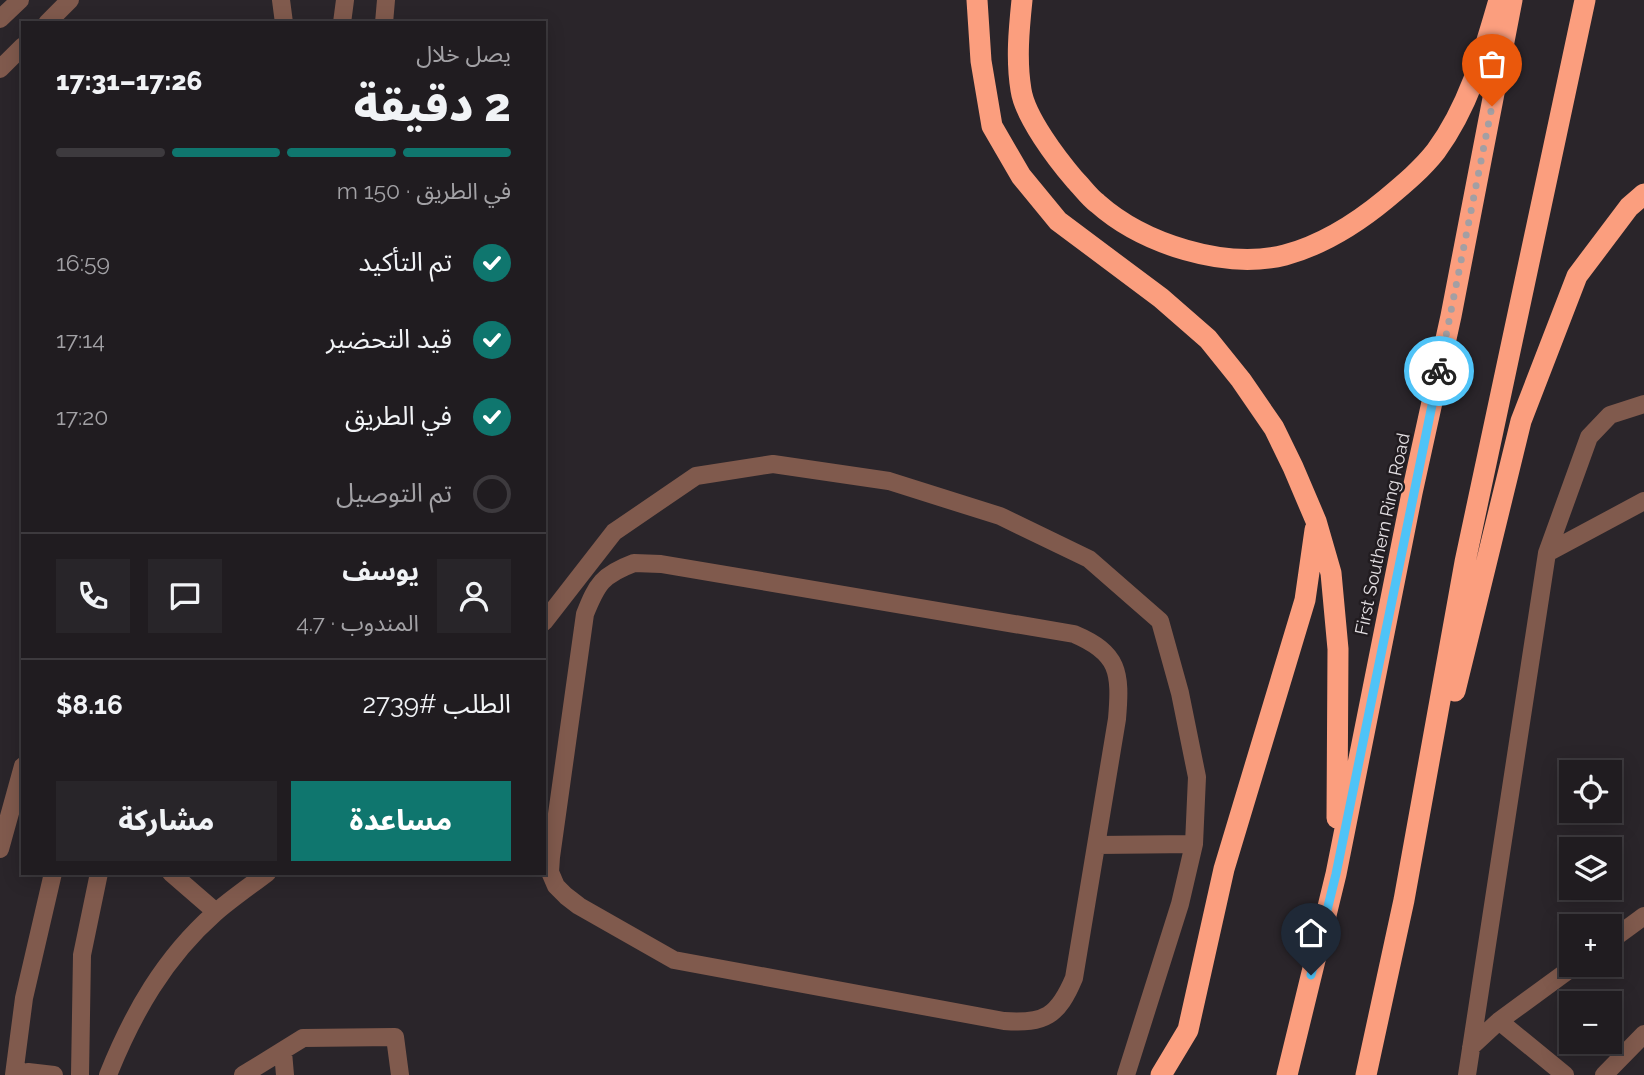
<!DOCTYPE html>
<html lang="ar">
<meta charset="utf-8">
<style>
body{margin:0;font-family:Raleway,"Noto Sans Arabic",sans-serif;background:#282529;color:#f1f3f6;direction:rtl;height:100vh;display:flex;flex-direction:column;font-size:26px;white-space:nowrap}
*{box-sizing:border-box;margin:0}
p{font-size:23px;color:#a2a1a5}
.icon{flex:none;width:38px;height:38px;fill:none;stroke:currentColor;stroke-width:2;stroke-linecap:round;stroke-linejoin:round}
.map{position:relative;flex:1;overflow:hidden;direction:ltr}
.sheet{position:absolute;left:21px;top:21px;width:525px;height:854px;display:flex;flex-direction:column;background:#201c20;border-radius:0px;box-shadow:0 4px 18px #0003,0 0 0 2px #3d3a3e;direction:rtl}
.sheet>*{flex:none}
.controls{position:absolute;left:1559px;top:760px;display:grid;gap:14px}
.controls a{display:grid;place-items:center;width:63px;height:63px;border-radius:0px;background:#201c20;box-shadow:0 4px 18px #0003,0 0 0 2px #3d3a3e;font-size:35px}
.pin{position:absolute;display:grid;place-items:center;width:60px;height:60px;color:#fff;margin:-72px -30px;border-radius:50% 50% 50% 0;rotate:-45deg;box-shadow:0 0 7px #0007}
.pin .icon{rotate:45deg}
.courier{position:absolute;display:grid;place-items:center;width:70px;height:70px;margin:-35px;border:5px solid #4fc3f7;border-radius:50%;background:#fff;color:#222;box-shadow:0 2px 9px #0007}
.head em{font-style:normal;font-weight:800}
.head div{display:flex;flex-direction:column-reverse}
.head{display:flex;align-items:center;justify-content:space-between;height:119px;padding:0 35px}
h1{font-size:46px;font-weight:800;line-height:52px}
.bar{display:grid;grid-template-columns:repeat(4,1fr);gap:10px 7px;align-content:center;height:84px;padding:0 35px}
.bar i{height:9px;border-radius:5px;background:#3d3a3e}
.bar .active{background:#0f766e}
.bar p{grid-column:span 4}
.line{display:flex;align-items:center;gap:18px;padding:0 35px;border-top:2px solid #3d3a3e}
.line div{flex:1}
.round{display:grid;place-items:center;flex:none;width:74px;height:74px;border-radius:0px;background:#282529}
ol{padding:0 35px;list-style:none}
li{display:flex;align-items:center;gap:21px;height:77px}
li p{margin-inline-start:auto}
li .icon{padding:7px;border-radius:50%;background:#0f766e;color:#fff;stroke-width:4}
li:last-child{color:#a2a1a5}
li i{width:38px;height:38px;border:4px solid #3d3a3e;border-radius:50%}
.cta{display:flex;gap:14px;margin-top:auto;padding:14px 35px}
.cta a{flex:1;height:80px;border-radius:0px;background:#0f766e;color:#fff;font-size:28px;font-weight:800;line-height:80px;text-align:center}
.cta a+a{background:#282529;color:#f1f3f6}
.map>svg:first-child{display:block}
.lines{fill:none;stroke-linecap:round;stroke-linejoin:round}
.minor{stroke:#805a4d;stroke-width:18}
.highway{stroke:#fb9e7e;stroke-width:21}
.done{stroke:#a39fa3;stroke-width:7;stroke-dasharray:0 12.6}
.route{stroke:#4fc3f7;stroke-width:9}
.labels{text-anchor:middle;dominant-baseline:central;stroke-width:5;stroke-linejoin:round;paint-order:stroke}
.street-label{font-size:18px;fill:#e4e0e4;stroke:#211c20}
</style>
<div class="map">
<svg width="1644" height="1075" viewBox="0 0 1644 1075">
<rect width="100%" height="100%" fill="#2a252a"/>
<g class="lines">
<path class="minor" d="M281,0L284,23
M0,19L20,0
M47,23L70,0
M342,23L345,0
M384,23L386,0
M0,69L23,46
M1547,553L1644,501
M634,563L661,564L1074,634C1119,653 1121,672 1117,719L1074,978C1058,1016 1045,1024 1004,1021L674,960L579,906L566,896L556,886L550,872L551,857L585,614C597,584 602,575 634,563Z
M544,622L614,532L696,476L773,464L889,481L1000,516L1089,559L1160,621L1180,693L1197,777L1194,844L1180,904L1126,1075
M1097,845L1194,844
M0,849L23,766
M171,873L216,912
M1610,941L1644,916
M1499,1021L1565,1075
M1471,1047L1499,1021L1577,964
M283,1052L285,1075
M14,1075L24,998L53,873
M16,1075L28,1072L54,1075
M80,1075L82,955L99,873
M108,1075C133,1013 164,958 215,913C231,899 250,886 267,873
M243,1075L303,1038L395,1037L400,1075
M1467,1075L1547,553L1589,437L1610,415L1644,404
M1604,1075L1644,1034"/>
<path class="highway" d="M977,0L981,61L992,126L1021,176L1058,221L1161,298L1208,339L1241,380L1274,428L1293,467L1316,521L1331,573L1338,649L1337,818
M1022,0C1019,29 1016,60 1021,90C1025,117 1057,159 1075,180C1082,187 1089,197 1097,203C1143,244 1225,270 1285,255C1322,245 1357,223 1386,199C1404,184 1422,169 1436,151C1469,106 1484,52 1499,0
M1455,691L1521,421L1577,276L1629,207L1644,194
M1161,1075L1188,1030L1224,869L1305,600L1315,530
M1287,1075L1336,874L1412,493L1451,316L1512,0
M1366,1075L1404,900L1465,562L1585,0"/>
</g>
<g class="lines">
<path class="done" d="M1439,371L1492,106"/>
<path class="route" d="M1311,975L1336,874L1439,371"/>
</g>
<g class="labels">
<g class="street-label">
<text transform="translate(1382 534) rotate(-78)">First Southern Ring Road</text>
</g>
</g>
</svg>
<div class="controls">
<a><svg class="icon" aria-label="locate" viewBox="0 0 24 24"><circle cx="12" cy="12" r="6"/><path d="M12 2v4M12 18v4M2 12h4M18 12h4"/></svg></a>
<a><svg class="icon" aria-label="layers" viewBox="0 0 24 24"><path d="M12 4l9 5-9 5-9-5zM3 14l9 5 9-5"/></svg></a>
<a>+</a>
<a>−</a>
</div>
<div class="pin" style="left:1492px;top:106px;background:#ea580c"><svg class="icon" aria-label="bag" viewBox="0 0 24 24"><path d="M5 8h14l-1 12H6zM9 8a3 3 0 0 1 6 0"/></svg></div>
<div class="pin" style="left:1311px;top:975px;background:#1f2937"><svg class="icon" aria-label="home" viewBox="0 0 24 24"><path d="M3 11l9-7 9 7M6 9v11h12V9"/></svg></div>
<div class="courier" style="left:1439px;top:371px"><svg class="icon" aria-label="bike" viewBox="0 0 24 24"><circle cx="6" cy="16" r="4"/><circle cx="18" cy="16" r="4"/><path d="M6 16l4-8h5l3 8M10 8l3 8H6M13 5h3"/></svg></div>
<section class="sheet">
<div class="head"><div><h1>2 دقيقة</h1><p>يصل خلال</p></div><em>17:26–17:31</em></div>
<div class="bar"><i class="active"></i><i class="active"></i><i class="active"></i><i></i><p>في الطريق · 150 m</p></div>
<ol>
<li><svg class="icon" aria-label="check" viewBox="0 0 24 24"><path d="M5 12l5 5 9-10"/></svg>تم التأكيد<p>16:59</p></li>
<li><svg class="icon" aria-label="check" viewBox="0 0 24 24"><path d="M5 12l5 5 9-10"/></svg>قيد التحضير<p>17:14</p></li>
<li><svg class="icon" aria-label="check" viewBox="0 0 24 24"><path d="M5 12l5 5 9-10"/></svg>في الطريق<p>17:20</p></li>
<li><i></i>تم التوصيل</li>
</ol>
<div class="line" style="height:126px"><a class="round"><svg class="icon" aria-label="person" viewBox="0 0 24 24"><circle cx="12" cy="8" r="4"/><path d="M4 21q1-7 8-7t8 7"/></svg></a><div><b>يوسف</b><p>المندوب · 4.7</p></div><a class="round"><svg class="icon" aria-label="chat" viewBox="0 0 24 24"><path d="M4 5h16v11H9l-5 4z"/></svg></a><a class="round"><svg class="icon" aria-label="phone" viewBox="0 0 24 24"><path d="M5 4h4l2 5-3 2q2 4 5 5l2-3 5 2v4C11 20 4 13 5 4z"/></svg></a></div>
<div class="line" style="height:91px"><div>الطلب #2739</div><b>$8.16</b></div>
<div class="cta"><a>مساعدة</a><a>مشاركة</a></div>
</section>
</div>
